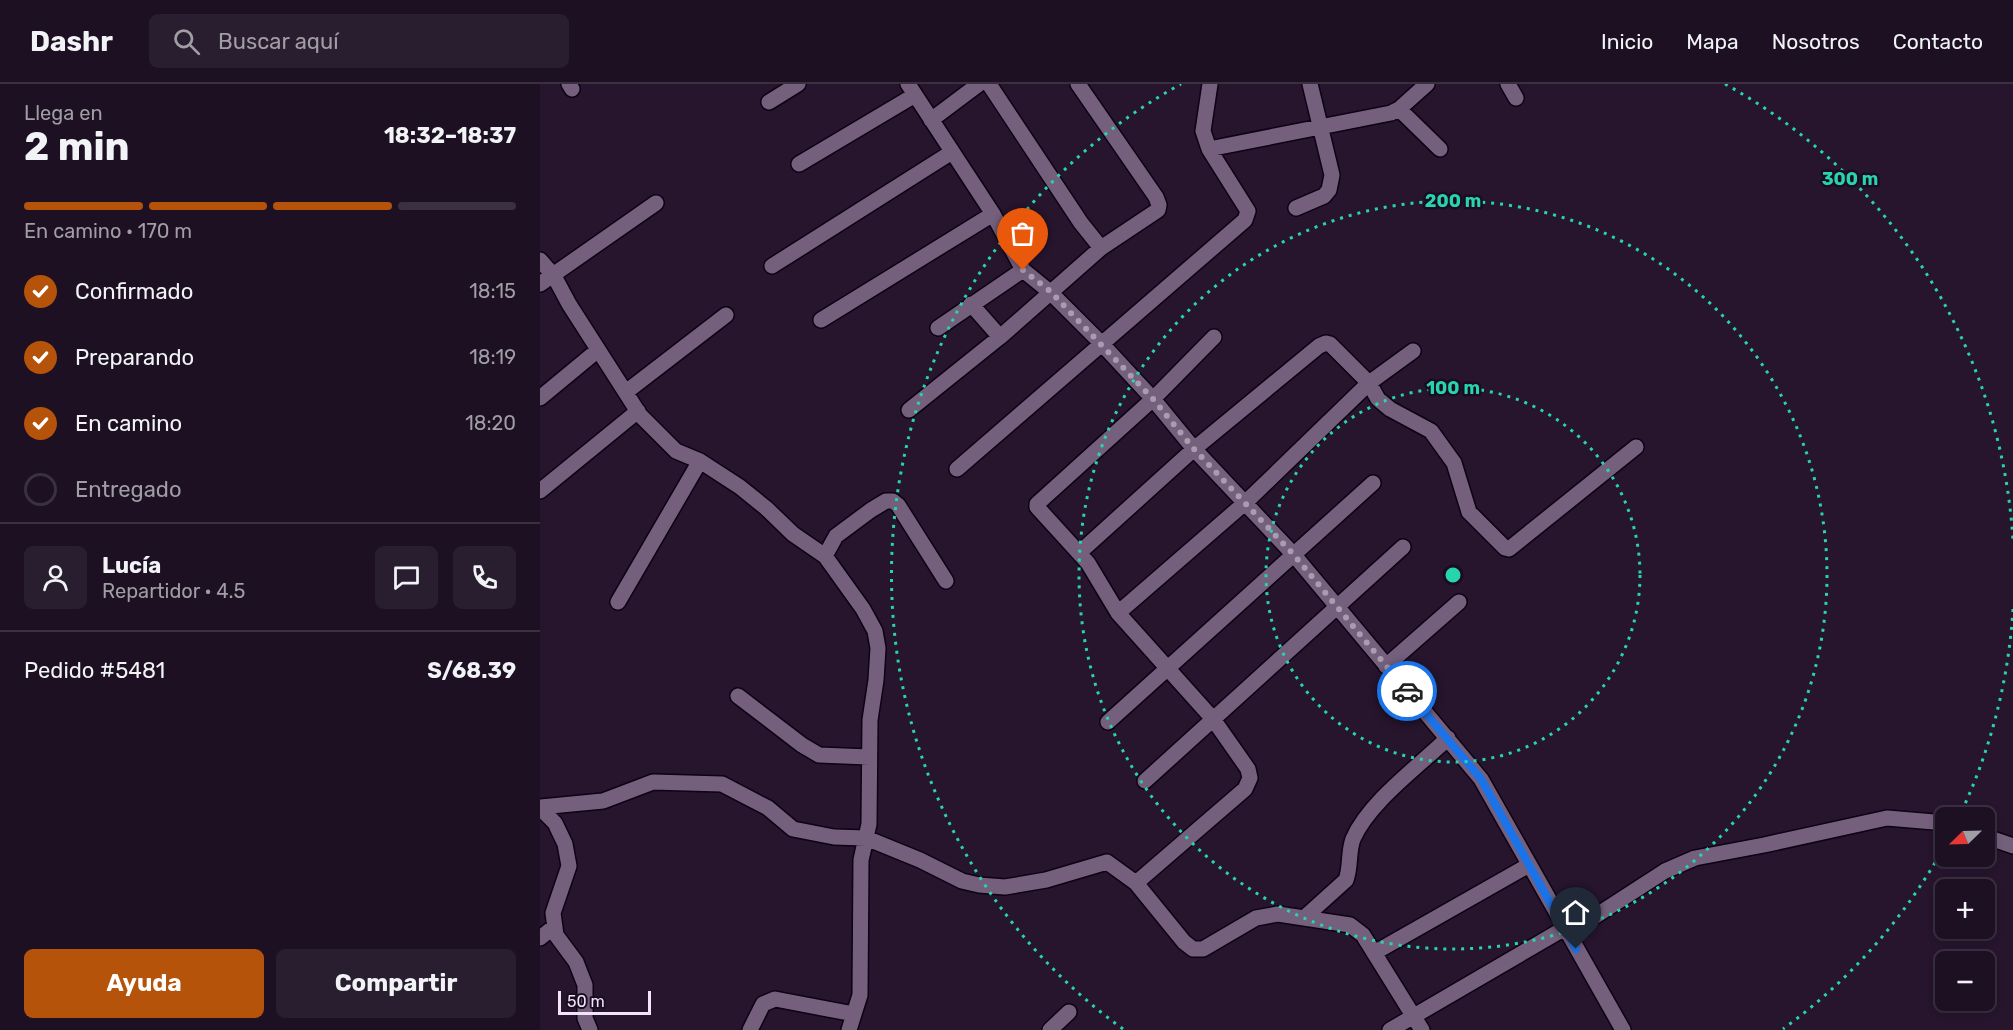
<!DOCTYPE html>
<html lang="es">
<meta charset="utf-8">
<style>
body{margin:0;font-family:Rubik,sans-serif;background:#291e2f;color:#f1f3f6;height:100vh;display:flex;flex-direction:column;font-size:22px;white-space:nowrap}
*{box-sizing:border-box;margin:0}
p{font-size:20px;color:#a09da5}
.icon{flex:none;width:33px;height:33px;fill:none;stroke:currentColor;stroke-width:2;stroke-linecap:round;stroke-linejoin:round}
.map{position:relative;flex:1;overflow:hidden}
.side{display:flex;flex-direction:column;background:#1c1022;width:540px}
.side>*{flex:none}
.needle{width:39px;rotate:247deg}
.buttons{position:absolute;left:1395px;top:723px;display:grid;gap:12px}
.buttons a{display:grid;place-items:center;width:60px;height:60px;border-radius:9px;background:#1c1022;box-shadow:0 3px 9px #0003,0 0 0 2px #3a3040;font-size:30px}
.scale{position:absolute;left:18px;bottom:15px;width:93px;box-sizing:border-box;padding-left:6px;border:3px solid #f1e5f6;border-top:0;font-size:16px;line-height:21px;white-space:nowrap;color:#f1e5f6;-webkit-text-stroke:4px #1c0c23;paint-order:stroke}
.pin{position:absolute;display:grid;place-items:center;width:51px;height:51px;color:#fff;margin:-62px -26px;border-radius:50% 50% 50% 0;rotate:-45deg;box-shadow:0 0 6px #0007}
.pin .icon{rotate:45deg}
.courier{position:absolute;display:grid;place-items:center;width:60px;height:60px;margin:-30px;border:4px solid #1a73e8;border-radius:50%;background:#fff;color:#222;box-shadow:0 2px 8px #0007}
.summary em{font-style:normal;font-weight:700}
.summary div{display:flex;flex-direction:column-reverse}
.summary{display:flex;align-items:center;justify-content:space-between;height:102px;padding:0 24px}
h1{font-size:39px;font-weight:700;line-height:45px}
.bar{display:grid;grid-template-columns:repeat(4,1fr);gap:9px 6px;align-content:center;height:72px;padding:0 24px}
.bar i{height:8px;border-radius:4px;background:#3a3040}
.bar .on{background:#b45309}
.bar p{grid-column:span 4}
.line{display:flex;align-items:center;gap:15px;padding:0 24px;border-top:2px solid #3a3040}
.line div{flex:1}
.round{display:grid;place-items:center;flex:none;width:63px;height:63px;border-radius:9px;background:#291e2f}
ol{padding:0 24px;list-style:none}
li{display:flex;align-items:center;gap:18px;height:66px}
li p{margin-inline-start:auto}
li .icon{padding:6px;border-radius:50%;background:#b45309;color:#fff;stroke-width:4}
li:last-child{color:#a09da5}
li i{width:33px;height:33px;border:3px solid #3a3040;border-radius:50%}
.cta{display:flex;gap:12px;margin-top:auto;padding:12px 24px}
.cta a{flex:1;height:69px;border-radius:9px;background:#b45309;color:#fff;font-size:24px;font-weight:700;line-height:69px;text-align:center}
.cta a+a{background:#291e2f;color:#f1f3f6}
header{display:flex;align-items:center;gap:36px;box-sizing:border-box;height:84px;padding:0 30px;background:#1c1022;border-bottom:2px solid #3a3040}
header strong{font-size:28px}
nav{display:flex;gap:33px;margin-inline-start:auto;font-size:21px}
.search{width:420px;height:54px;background:#291e2f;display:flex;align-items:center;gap:15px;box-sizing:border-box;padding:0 21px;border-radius:9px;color:#a09da5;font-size:22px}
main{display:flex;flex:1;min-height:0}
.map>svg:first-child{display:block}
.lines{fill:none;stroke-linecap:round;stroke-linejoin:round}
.minor-casing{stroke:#0e0214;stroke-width:18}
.minor{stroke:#74607c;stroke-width:15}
.done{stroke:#aa9cb0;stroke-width:6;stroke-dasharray:0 10.8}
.route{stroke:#1a73e8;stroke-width:8}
.ring{fill:none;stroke:#27d5ad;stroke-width:3;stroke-dasharray:3 6}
.centre{fill:#27d5ad;stroke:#1c0c23;stroke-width:3}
.ring-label{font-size:18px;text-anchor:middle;font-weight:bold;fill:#27d5ad;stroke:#1c0c23;stroke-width:5;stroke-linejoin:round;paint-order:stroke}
</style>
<header>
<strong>Dashr</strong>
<div class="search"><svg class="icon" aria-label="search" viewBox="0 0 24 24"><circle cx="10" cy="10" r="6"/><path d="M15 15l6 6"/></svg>Buscar aquí</div>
<nav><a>Inicio</a><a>Mapa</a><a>Nosotros</a><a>Contacto</a></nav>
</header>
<main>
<section class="side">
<div class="summary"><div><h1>2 min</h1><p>Llega en</p></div><em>18:32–18:37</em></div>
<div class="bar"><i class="on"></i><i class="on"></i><i class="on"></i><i></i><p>En camino · 170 m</p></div>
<ol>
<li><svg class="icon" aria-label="check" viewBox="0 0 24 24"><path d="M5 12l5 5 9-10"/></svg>Confirmado<p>18:15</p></li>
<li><svg class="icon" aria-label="check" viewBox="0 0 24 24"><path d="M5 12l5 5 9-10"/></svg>Preparando<p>18:19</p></li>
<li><svg class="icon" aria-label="check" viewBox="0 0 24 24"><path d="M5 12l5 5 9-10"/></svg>En camino<p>18:20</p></li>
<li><i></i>Entregado</li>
</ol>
<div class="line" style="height:108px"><a class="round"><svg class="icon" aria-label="person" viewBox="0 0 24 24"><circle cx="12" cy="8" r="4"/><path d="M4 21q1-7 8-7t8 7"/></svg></a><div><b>Lucía</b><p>Repartidor · 4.5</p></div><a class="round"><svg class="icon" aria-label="chat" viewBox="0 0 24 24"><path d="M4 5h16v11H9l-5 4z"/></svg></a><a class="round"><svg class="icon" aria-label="phone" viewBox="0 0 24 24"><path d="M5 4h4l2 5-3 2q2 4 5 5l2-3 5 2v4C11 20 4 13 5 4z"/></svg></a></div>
<div class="line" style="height:78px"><div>Pedido #5481</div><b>S/68.39</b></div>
<div class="cta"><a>Ayuda</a><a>Compartir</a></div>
</section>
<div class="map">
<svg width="1473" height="946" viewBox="0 0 1473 946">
<rect width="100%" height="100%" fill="#26152d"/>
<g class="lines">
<defs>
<path id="minor" d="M29,0L32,5
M368,0L453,130L483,186L510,208L562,260L613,315L654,365L754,471L941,695L1083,946
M449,0L541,139L561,164
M968,0L976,14
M229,18L258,0
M859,25L900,65
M391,36L439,0
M669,65L851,29L859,25L887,0
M259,80L375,11
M756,124L784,112L789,106L792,91L770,0
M0,176L14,192L29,220L100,331L136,367L160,377L200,403L226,424L253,450L285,472L323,525L335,547L338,564L336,596L330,636L329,740L321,776L320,911L309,946
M232,182L412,68
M0,200L116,119
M431,220L460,253
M281,236L453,130
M398,244L483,186
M86,308L186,231
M0,314L58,266
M369,326L460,253L561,164L618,126L619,121L616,113L538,0
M417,385L705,136L708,127L669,65L663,47L670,0
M0,407L98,327
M539,469L654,365L779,262L786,259L790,260L829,299L838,315L850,325L891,347L914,379L929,428L965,464L969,465L1096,363
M285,472L296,452L331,426L346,417H353L358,421L406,497
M78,518L160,377
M578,529L706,418L829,299L873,267
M846,582L919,518
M198,612L262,661L279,671L329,673
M568,638L833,399
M605,697L863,463
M0,723L63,717L113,698L182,700L228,724L253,745L294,753L326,754L380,776L422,797L439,801L465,803L506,796L567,778L596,799L644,858L653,865H663L716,834L738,830L810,841L823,851L882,946
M0,724L15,739L25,760L29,782L13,829L16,851L36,878L45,901V934L50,946
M1444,752L1473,762
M596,799L705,705L710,694L708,685L673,635L578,529L548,479L497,423V420L613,315L674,253
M765,833L806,796C811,783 808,768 813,755C829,718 879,682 908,654
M1054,833L1125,787L1155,774L1224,761L1347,734L1406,739
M0,854L15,842
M834,869L989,781
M210,946L223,920L235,915L314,930
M510,946L529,928
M850,946L1025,844"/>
</defs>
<use href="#minor" class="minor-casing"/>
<use href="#minor" class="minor"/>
</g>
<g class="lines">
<path class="done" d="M483,186L510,207L613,315L654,365L754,471L867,607"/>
<path class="route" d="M867,607L941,695L1036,865"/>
</g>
<g class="ring">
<circle cx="913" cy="491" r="187"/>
<circle cx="913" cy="491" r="374"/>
<path d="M1473 525A561 561 0 0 1 1419 733M1404 763A561 561 0 0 1 1243 945M583 945A561 561 0 0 1 641 0M1185 0A561 561 0 0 1 1473 457"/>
</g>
<circle cx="913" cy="491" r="9" class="centre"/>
<g class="ring-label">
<text x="1310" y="101">300 m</text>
<text x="913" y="123">200 m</text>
<text x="913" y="310">100 m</text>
</g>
</svg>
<div class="buttons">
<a><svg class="needle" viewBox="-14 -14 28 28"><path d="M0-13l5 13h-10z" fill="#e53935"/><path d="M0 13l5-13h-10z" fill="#a09da5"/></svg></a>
<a>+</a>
<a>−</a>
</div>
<div class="scale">50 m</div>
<div class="pin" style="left:483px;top:186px;background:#ea580c"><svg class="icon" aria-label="bag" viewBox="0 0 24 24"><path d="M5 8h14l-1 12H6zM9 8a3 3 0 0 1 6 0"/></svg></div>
<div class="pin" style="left:1036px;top:865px;background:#1f2937"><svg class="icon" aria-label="home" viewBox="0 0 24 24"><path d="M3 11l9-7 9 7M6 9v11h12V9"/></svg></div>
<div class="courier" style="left:867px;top:607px"><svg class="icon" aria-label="car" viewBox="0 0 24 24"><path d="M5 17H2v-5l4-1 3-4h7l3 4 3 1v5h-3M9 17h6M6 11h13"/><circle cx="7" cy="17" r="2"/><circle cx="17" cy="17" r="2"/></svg></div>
</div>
</main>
